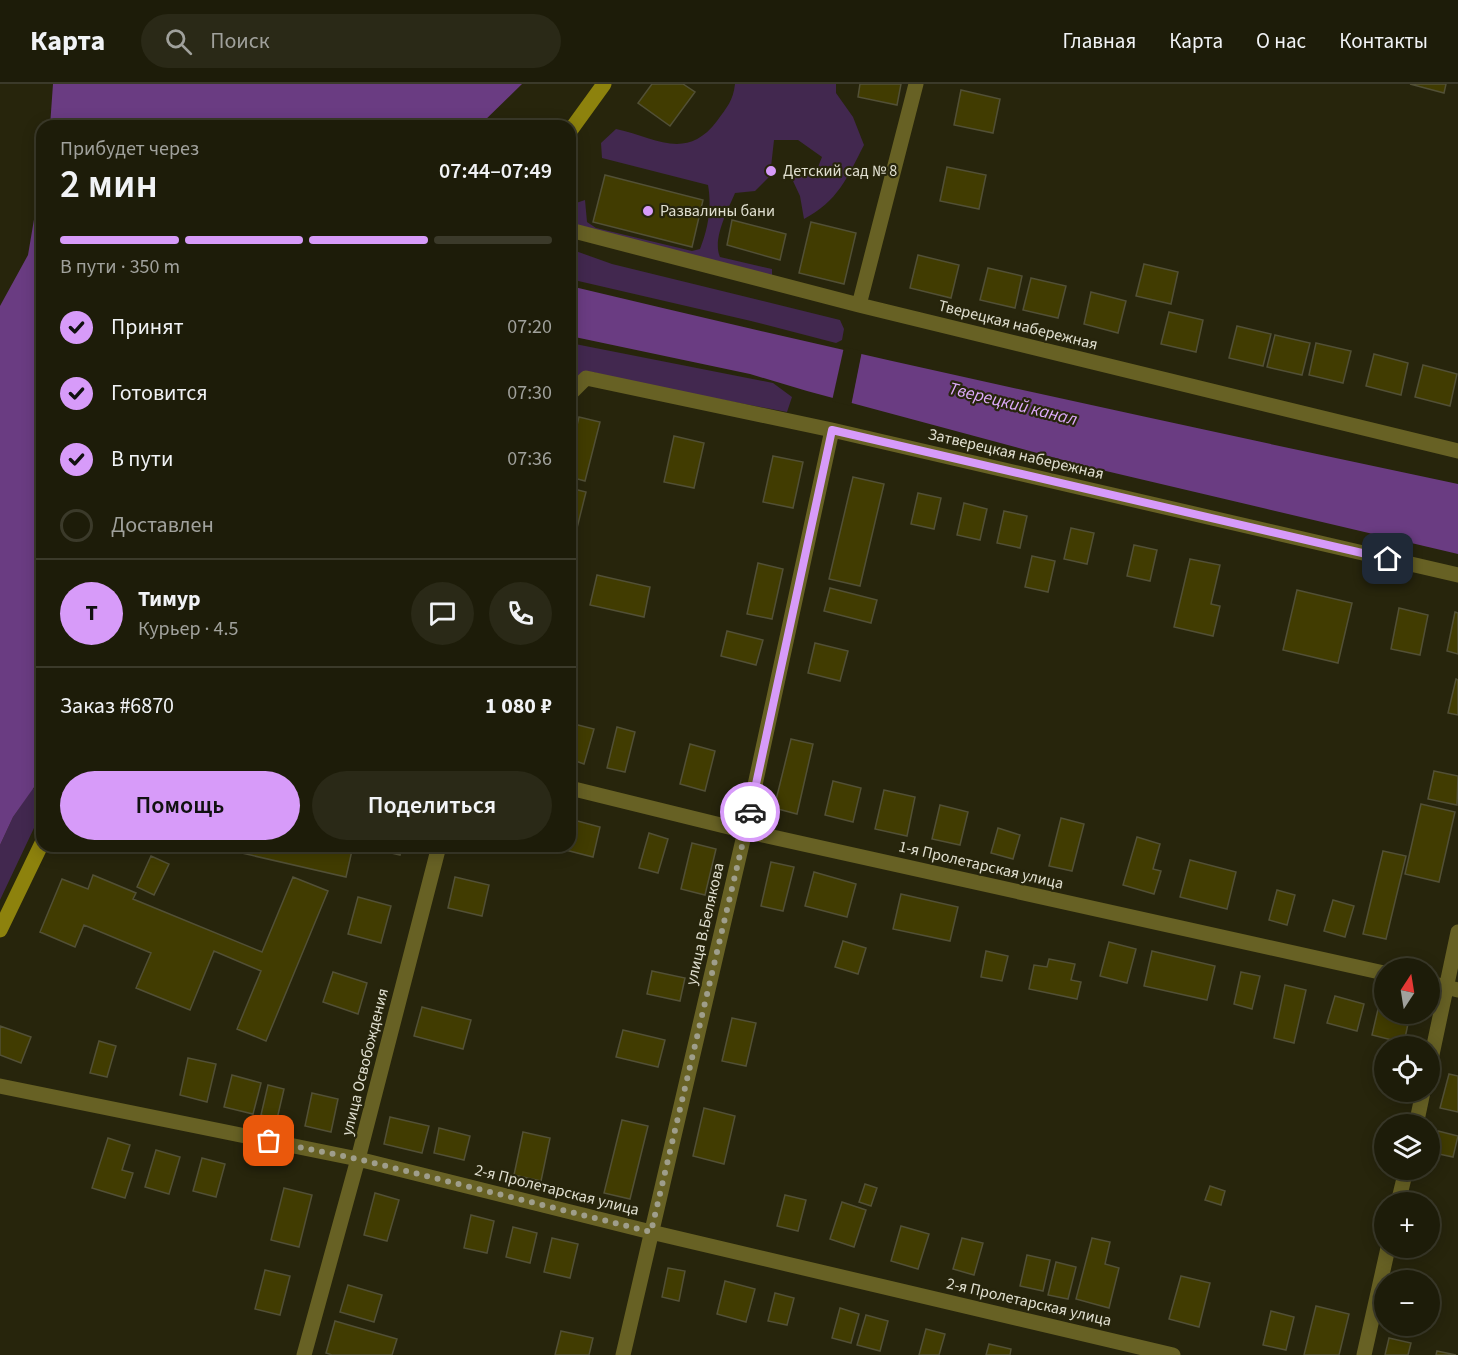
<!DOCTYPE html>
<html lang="ru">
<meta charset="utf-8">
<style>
body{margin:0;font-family:"Source Sans 3",sans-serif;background:#2a2917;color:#f1f3f6;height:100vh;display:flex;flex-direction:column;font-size:22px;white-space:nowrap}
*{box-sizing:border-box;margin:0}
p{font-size:20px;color:#a0a19c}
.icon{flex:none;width:33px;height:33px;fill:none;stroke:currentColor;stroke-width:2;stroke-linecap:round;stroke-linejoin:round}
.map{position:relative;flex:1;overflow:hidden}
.drawer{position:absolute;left:36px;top:36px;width:540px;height:732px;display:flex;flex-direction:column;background:#1d1c09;border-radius:18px;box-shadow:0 3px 15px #0003,0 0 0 2px #3b3a2a}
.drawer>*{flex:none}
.needle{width:39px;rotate:12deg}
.fabs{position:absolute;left:1374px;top:874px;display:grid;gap:12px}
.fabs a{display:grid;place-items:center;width:66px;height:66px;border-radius:50%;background:#1d1c09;box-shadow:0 3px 15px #0003,0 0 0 2px #3b3a2a;font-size:30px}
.pin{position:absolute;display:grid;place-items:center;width:51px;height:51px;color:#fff;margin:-26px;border-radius:12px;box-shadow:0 3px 9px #0006}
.courier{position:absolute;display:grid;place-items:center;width:60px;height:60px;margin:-30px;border:4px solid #d79bf9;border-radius:50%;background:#fff;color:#222;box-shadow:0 2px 8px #0007}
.head em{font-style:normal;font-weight:600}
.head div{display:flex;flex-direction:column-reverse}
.head{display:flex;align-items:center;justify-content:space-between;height:102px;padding:0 24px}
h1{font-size:39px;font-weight:600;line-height:45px}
.bar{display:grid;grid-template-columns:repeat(4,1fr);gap:9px 6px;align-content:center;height:72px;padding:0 24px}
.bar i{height:8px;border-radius:4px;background:#3b3a2a}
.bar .on{background:#d79bf9}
.bar p{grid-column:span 4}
.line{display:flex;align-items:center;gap:15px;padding:0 24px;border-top:2px solid #3b3a2a}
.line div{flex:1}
.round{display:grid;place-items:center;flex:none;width:63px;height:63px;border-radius:32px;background:#2a2917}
ol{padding:0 24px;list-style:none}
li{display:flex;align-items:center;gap:18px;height:66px}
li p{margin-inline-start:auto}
li .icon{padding:6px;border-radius:50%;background:#d79bf9;color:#111;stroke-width:4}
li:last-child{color:#a0a19c}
li i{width:33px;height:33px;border:3px solid #3b3a2a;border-radius:50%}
.primary-button{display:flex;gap:12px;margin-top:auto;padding:12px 24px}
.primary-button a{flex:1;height:69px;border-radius:36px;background:#d79bf9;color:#111;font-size:24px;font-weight:600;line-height:69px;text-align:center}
.primary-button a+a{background:#2a2917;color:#f1f3f6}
header{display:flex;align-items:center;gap:36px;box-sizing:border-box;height:84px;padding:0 30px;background:#1d1c09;border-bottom:2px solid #3b3a2a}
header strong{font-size:28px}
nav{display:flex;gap:33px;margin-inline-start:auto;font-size:21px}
.search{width:420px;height:54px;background:#2a2917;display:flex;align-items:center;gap:15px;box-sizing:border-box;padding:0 21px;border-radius:33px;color:#a0a19c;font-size:22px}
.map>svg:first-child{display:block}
.green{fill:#42284f}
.water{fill:#6a3c82}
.pier{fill:#27250c}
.building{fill:#413c01;stroke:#525036;stroke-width:1.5}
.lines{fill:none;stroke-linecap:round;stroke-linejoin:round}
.minor{stroke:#676124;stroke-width:15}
.secondary{stroke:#8d820d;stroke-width:15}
.done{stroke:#9f9e8b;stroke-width:6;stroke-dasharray:0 10.8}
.route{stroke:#d79bf9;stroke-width:8}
.poi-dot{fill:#d79bf9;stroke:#27250c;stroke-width:2}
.labels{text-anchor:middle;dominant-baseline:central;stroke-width:4.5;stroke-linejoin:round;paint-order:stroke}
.poi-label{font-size:16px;fill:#e0dfd0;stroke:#27250c;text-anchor:start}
.street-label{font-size:16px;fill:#e0dfd0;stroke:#27250c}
.water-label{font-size:18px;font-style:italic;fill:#deabfa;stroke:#27250c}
</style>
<header>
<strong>Карта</strong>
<div class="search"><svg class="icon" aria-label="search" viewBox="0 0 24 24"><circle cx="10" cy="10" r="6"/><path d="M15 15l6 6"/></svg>Поиск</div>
<nav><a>Главная</a><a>Карта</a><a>О нас</a><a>Контакты</a></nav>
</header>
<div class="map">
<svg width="1458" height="1271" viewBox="0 0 1458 1271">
<rect width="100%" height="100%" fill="#27250c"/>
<path class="green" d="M735,0H836V9L853,33L864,61C847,94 838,117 804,135L800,112L793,97L797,88L818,83L822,73L798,56H774L770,92L755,107L735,109C728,126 712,155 720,173L772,185V193L570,146V121L585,116L587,138L596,144L692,167L700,165C708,144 712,124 708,101L602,74L601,59L616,45C655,53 686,78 717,37C727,23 733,17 735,0Z
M570,165L612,180L840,236L844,245L842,256L836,259L751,237L574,196L570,194Z
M570,259L773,299L792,313L787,328L645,301L592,288L570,298Z
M33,704L42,713V727L0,816V761L13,733Z"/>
<path class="water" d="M53,0H522L479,42H50Z
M42,88V692L13,733L0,761V222L28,171Z
M570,202C865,273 1161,337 1458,400V470L1089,383L807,307L750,290L570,252Z"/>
<path class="pier" d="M844,263L862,267L851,322L832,317Z"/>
<path class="building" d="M652,0H683L695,8L670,42L638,19Z
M860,0H901L897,21L858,13Z
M1410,0H1446L1444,9Z
M961,6L1000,15L993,49L954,41Z
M947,83L986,91L979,125L940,117Z
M605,91L703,116L692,163L593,138Z
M732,136L786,150L780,176L727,161Z
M811,138L856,149L844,200L799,189Z
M918,171L959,181L951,214L910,204Z
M1144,180L1178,188L1171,220L1136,212Z
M988,184L1022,192L1015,224L980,216Z
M1031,194L1066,202L1058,234L1023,226Z
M1091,208L1126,217L1118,249L1084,240Z
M1169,228L1203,236L1196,268L1161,260Z
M1237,242L1271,250L1263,282L1229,274Z
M1275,251L1310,259L1302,291L1267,283Z
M1316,259L1351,267L1343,299L1309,291Z
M1374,270L1408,279L1401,311L1366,302Z
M1423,281L1457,290L1450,322L1415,313Z
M579,333L600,338L585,397L570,393V370Z
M674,352L704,359L694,404L664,398Z
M773,372L803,378L793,424L763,418Z
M853,393L884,400L860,502L829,495Z
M570,404L586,408L570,472Z
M918,409L941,414L934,445L911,440Z
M964,419L987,425L980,456L957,451Z
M1004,427L1027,432L1020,464L997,459Z
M1071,444L1094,449L1087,480L1064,475Z
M1134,461L1157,466L1150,497L1127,492Z
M1032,472L1055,477L1048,508L1025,503Z
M1190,475L1220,481L1211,520L1220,522L1213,552L1174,543Z
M758,479L783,485L772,535L747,530Z
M597,491L650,503L644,533L590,521Z
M830,504L877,516L871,539L824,527Z
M1297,506L1352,519L1338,579L1283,566Z
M1399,524L1428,531L1420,571L1391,565Z
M1455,528L1458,529V570L1447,567Z
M727,547L763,556L756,581L721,572Z
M815,559L848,567L840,597L808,589Z
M1456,595L1458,596V631L1448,629Z
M574,640L594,645L584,680L570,675V655Z
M617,643L635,648L625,688L607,684Z
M791,655L813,660L797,730L774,724Z
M690,660L715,667L705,707L680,700Z
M1434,687L1458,692L1457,721L1428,715Z
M833,697L861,704L853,738L825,731Z
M884,706L915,713L907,752L875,745Z
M1421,720L1455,728L1439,798L1405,790Z
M940,721L968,728L960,761L932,755Z
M1061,734L1084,740L1072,787L1049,782Z
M570,735L600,743L593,773L550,762H570Z
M998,744L1020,751L1013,775L991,769Z
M649,749L668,755L658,789L639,784Z
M1137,753L1160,760L1153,785L1161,787L1154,810L1123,801Z
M692,759L716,765L705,811L681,805Z
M211,762H353L346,793Z
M362,762H402L400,771Z
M511,762H529L528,766Z
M1383,767L1406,772L1386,855L1363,850Z
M151,772L169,780L154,811L137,803Z
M1190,776L1236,788L1227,825L1180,813Z
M771,778L794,783L783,827L761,822Z
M814,788L856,800L847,833L805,822Z
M93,791L136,809L133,815L262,868L293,793L328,807L266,957L237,945L261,887L214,867L190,926L136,904L151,869L84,841L75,863L40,848L62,795L88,805Z
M455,793L489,801L482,832L448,824Z
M1277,806L1295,811L1287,841L1269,836Z
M901,810L958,823L950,857L893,845Z
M358,813L391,822L381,859L348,850Z
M1333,816L1354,822L1345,853L1324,847Z
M843,857L866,864L858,890L835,883Z
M1109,858L1136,865L1127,899L1100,892Z
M986,867L1008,872L1002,897L981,893Z
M1152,867L1215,882L1207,916L1144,902Z
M1049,875L1075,880L1071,896L1081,898L1077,915L1029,905L1034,881L1047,883Z
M652,887L685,894L680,917L647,910Z
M333,888L367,899L358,930L323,918Z
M1241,888L1260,892L1252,925L1234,920Z
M1285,901L1306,906L1294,959L1274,954Z
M1335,912L1364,920L1357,947L1327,939Z
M1379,921L1384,923V930H1410L1404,959L1372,951Z
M422,923L471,936L463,965L414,952Z
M732,934L756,939L746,982L722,977Z
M0,942L31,953L21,979L0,971Z
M623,946L665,956L658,983L616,973Z
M99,957L116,962L107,993L90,989Z
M188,974L216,980L207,1018L180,1011Z
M1449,990L1458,992V1028L1440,1024Z
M232,991L261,999L253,1030L224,1023Z
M268,1001L284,1005L277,1035L261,1031Z
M312,1009L338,1015L331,1048L305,1042Z
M704,1024L735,1032L724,1080L693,1072Z
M390,1033L429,1042L422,1069L384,1060Z
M622,1036L648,1042L630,1115L604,1109Z
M439,1044L470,1052L464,1076L434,1069Z
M1438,1047L1458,1052L1453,1073L1434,1069Z
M523,1048L550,1054L541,1097L514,1091Z
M108,1054L130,1061L122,1086L133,1089L125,1114L92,1104Z
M156,1066L180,1073L169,1110L145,1103Z
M202,1074L225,1080L216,1113L193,1107Z
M865,1100L877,1104L871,1122L859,1118Z
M1210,1102L1225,1107L1221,1121L1205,1116Z
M284,1104L312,1111L299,1163L271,1156Z
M375,1109L399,1116L387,1157L364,1151Z
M785,1111L806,1116L798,1147L777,1142Z
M842,1118L866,1126L854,1163L830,1155Z
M471,1131L494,1137L487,1169L464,1164Z
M901,1142L929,1150L918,1185L891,1177Z
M513,1143L537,1149L530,1179L506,1173Z
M552,1154L578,1160L570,1194L544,1188Z
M962,1154L983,1159L974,1191L953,1185Z
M1092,1154L1110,1158L1105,1180L1119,1184L1109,1224L1076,1215Z
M1027,1171L1050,1176L1043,1207L1020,1202Z
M1056,1178L1076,1183L1068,1215L1048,1211Z
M668,1184L685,1187L679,1217L662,1213Z
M265,1186L290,1192L280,1231L255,1225Z
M1181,1192L1210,1199L1199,1243L1169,1235Z
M725,1197L755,1205L746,1238L717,1230Z
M348,1201L382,1211L374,1238L340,1228Z
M775,1209L794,1214L787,1241L768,1237Z
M1316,1222L1349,1230L1339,1271H1304Z
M840,1224L859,1230L851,1259L832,1254Z
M1271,1227L1294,1233L1286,1266L1263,1261Z
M866,1231L888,1237L880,1267L857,1261Z
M335,1237L397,1255L392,1271H332L326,1269Z
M926,1245L945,1250L939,1271H919Z
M561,1247L593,1254L589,1271H555Z
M1389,1254L1411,1259L1408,1271H1385Z
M989,1260L1011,1265L1010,1271H986Z
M1437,1267L1456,1271H1436Z"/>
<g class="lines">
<path class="minor" d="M570,146L859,221L1458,367
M859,221L916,0
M570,310L586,294L832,346L1458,491
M570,704L745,747L1384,889
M1430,899L1458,906
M1430,980L1458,848
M0,1002L358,1075L651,1148L1173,1271
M1416,1041L1423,1008
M1398,1119L1406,1086
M304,1271L358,1075L439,762
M623,1271L745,747L832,346
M1364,1271L1388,1164"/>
<path class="secondary" d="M570,47L604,0
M0,846L42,759"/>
</g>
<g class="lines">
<path class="done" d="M269,1057L358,1075L651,1148L750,728"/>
<path class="route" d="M750,728L832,346L1388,475"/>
</g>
<g class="poi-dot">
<circle cx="771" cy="87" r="6"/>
<circle cx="648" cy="127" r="6"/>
</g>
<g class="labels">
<g class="poi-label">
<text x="783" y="87">Детский сад № 8</text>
<text x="660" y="127">Развалины бани</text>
</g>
<g class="street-label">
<text transform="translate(1018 241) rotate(14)">Тверецкая набережная</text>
<text transform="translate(1016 370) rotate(13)">Затверецкая набережная</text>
<text transform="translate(981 781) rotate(13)">1-я Пролетарская улица</text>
<text transform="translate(705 840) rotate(-77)">улица В.Белякова</text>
<text transform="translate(365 978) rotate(-76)">улица Освобождения</text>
<text transform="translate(557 1106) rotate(14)">2-я Пролетарская улица</text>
<text transform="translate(1029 1218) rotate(13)">2-я Пролетарская улица</text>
</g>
<g class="water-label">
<text transform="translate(1013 320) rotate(14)">Тверецкий канал</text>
</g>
</g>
</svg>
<div class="fabs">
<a><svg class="needle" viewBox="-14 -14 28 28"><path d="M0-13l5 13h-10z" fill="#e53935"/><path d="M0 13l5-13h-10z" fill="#a0a19c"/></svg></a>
<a><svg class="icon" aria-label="locate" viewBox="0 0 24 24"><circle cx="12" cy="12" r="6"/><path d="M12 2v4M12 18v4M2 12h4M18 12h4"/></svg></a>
<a><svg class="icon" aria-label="layers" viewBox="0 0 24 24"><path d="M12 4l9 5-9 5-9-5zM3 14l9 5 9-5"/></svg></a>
<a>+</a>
<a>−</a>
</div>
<div class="pin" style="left:269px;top:1057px;background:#ea580c"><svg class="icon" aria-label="bag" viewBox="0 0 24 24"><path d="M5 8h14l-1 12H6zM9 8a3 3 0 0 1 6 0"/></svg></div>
<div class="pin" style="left:1388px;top:475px;background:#1f2937"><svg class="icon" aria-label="home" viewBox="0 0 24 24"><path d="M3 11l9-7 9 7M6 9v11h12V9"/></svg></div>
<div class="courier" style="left:750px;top:728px"><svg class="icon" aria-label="car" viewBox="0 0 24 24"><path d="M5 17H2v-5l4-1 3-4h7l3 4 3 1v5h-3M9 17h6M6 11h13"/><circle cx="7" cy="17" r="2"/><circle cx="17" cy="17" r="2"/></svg></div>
<section class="drawer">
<div class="head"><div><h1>2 мин</h1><p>Прибудет через</p></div><em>07:44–07:49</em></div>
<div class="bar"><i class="on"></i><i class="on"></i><i class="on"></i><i></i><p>В пути · 350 m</p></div>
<ol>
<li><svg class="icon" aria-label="check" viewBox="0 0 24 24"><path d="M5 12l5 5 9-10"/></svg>Принят<p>07:20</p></li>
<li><svg class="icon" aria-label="check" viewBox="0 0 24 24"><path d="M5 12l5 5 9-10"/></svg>Готовится<p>07:30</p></li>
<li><svg class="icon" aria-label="check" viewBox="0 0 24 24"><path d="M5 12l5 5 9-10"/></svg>В пути<p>07:36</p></li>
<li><i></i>Доставлен</li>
</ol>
<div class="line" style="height:108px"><b class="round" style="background:#d79bf9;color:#111">Т</b><div><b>Тимур</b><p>Курьер · 4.5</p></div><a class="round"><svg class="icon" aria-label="chat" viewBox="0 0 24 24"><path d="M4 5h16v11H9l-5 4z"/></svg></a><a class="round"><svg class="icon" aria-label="phone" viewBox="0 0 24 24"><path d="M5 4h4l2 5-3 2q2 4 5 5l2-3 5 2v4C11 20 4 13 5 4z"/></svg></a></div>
<div class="line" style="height:78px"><div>Заказ #6870</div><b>1 080 ₽</b></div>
<div class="primary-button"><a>Помощь</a><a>Поделиться</a></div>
</section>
</div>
